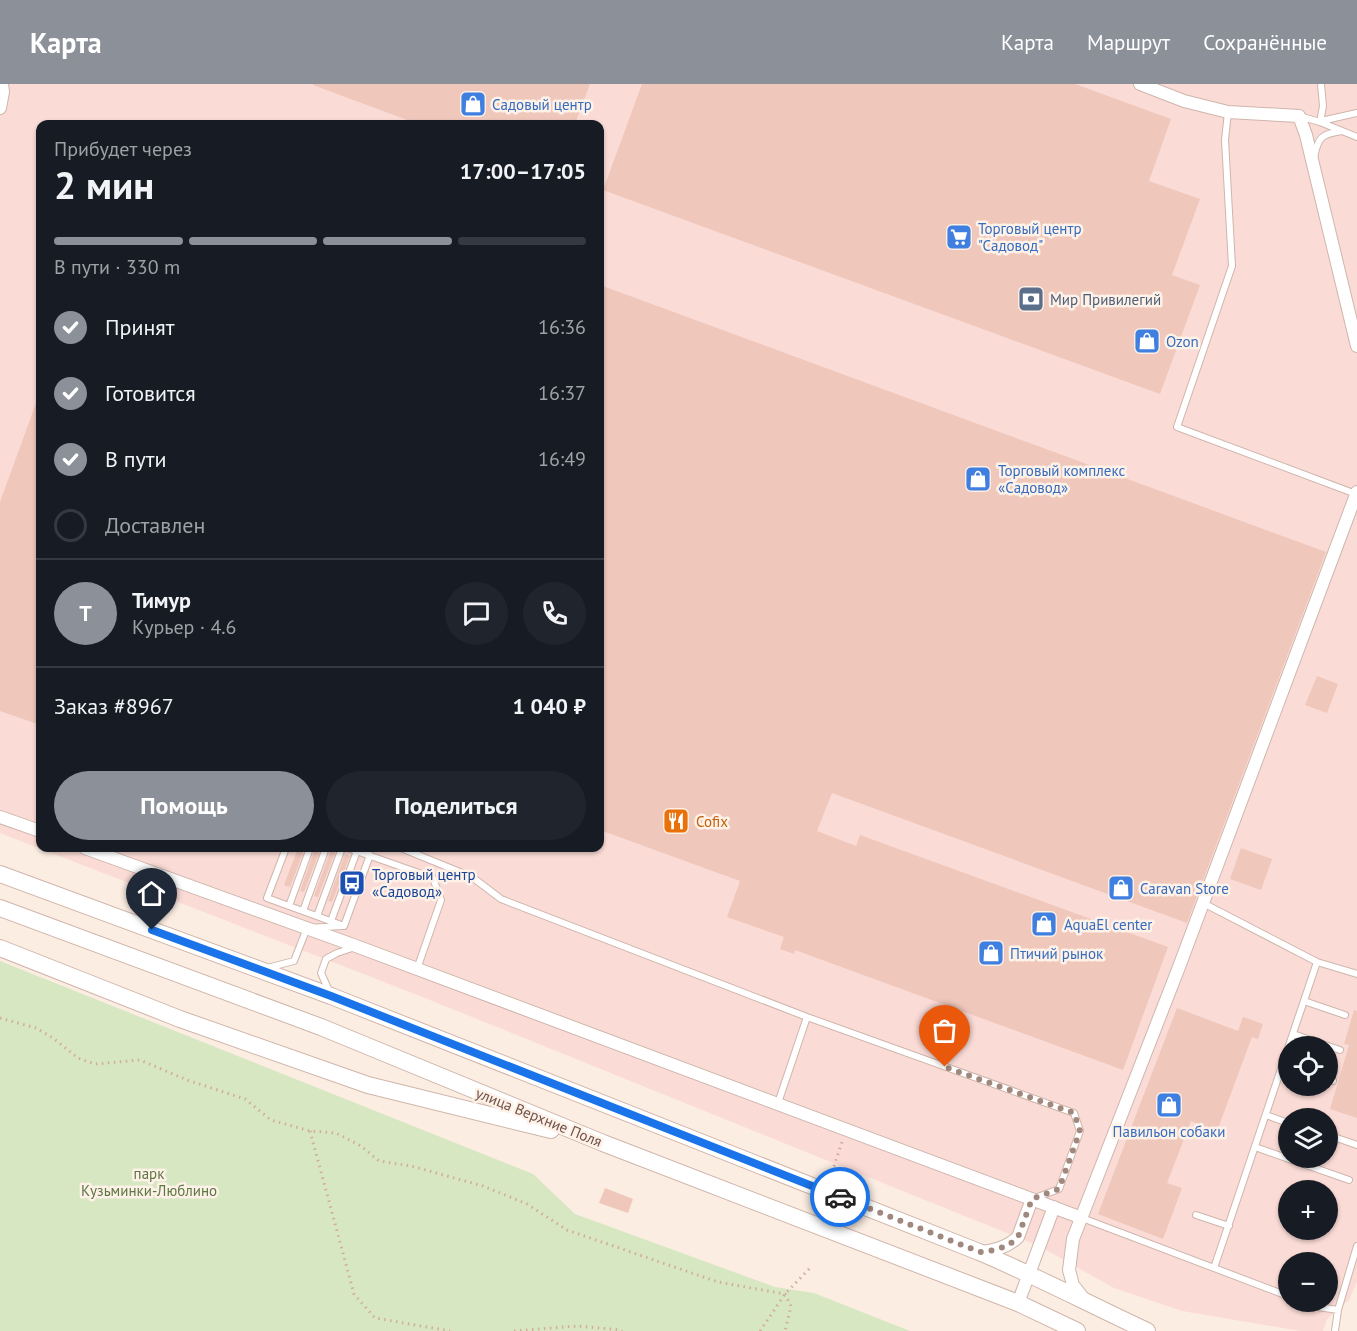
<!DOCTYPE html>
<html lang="ru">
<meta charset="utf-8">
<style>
body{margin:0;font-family:"PT Sans",sans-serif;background:#20242c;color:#f1f3f6;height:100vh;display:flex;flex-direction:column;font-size:22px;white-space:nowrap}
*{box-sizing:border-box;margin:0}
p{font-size:20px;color:#9ea1a6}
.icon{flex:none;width:33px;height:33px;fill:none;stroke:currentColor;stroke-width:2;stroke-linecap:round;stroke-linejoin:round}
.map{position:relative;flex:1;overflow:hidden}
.sheet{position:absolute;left:36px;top:36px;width:568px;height:732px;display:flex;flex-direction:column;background:#171b24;border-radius:12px;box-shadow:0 2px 4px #0004}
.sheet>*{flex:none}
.tools{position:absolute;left:1278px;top:952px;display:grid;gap:12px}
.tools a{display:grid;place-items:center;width:60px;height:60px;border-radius:50%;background:#171b24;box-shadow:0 2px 4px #0004;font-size:30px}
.pin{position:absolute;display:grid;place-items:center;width:51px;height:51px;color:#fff;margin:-62px -26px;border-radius:50% 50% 50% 0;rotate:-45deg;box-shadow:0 0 6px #0007}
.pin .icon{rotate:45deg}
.courier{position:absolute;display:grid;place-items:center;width:60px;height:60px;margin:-30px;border:4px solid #1a73e8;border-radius:50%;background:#fff;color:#222;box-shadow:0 2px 8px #0007}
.headline em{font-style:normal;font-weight:600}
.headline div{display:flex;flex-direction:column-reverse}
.headline{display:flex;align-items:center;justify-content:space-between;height:102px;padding:0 18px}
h1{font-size:39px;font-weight:600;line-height:45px}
.bar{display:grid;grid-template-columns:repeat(4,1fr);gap:9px 6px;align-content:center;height:72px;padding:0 18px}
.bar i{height:8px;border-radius:4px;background:#363941}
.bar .current{background:#8c9099}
.bar p{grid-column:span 4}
.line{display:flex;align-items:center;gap:15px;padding:0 18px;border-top:2px solid #363941}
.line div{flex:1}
.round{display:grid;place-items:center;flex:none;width:63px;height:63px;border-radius:32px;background:#20242c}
ol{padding:0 18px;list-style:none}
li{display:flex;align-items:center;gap:18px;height:66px}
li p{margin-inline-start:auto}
li .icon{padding:6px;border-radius:50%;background:#8c9099;color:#fff;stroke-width:4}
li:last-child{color:#9ea1a6}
li i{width:33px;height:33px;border:3px solid #363941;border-radius:50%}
.button{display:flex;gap:12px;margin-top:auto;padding:12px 18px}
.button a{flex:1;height:69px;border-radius:36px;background:#8c9099;color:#fff;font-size:24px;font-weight:600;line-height:69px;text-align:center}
.button a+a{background:#20242c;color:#f1f3f6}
header{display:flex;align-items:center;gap:36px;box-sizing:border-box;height:84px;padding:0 30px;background:#8c9099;color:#fff}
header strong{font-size:28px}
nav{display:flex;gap:33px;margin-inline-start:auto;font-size:21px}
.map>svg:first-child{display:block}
.commercial{fill:#fbdbd6;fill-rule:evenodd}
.green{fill:#d7e7c2}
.building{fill:#efc7bb}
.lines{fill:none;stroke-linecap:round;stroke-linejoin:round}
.service-casing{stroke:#ceb6ac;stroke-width:8}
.minor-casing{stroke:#ceb6ac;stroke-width:14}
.secondary-casing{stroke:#d0b5aa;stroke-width:18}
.path{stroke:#d3ab9f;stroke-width:3;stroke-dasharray:1.5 4.5;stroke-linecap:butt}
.service{stroke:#fff;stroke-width:6}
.minor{stroke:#fff;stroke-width:12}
.secondary{stroke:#fff;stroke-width:16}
.done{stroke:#a1887f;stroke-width:6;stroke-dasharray:0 10.8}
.route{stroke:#1a73e8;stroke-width:8}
.labels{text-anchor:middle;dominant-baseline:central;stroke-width:5;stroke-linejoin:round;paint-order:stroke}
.shop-label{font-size:15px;fill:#366cbe;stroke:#fef2e8;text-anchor:start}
.service-label{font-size:15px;fill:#4e5e75;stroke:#fef2e8;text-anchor:start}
.food-label{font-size:15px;fill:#c56008;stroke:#fef2e8;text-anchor:start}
.transit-label{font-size:15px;fill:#164399;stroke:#fef2e8;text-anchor:start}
.street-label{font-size:15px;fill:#71524a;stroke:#fef2e8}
.park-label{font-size:15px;fill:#5b7742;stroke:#fef2e8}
</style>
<header>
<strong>Карта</strong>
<nav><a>Карта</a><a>Маршрут</a><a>Сохранённые</a></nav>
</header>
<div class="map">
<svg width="1357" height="1247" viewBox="0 0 1357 1247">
<rect width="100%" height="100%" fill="#fbede2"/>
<path class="commercial" d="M0,0H1357V1198L1349,1216L1327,1235L1323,1247H1301L1182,1227L1114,1204L1039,1162L415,910L0,749ZM40,40H600V764H40ZM1288,963H1328V1002H1288ZM1288,1035H1328V1074H1288ZM1288,1107H1328V1146H1288ZM1288,1179H1328V1218H1288Z"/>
<path class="green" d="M0,877L533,1090L575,1130L775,1203L814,1209L910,1247H0Z"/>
<path class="building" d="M313,0H590L575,40H418L313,1Z
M642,0H1075L1171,35L1149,97L1200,115L1172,191L1200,201L1160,310L603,106Z
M600,201L1326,468L1187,839L832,709L817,747L856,762L860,751L1168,863L1123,986L795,866L794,870L780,865L784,853L727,833L740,797L600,746Z
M39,311H40V641L0,627V418Z
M1317,592L1338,600L1327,629L1305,621Z
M298,764H305L290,803L284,801Z
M315,764H321L304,808L300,807Z
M1241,764L1272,775L1261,806L1230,795Z
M331,765L336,766L318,813L314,812Z
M345,770L350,772L332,818L328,817Z
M1177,924L1238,947L1243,933L1263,940L1258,955L1252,953L1217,1047L1191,1037L1167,1099L1182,1104L1163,1155L1098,1130Z
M1354,926L1357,927V1034L1330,1025L1349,961L1344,960Z
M605,1104L633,1115L628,1129L599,1119Z"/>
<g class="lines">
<defs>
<path id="service" d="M1228,28L1225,56L1232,182L1177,343L1356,410
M1299,32L1320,38L1357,53
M1321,37L1357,29
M1320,38L1323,22L1321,0
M1314,74C1318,53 1321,50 1342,47
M286,764L267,814L344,842
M348,764L433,794L441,816L417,885
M401,764L472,793L501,815L807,933L1074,1029L1080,1047L1059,1105L1035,1114
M1203,819L1317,878L1357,890
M289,822L310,764
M303,827L326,764
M317,832L342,764
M331,837L357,767
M344,842L370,771
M267,884L294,877L307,844L342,842
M330,909L321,889L326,875L337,869L355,863
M1304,917L1345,931
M1293,950L1340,966
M1328,995L1333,997
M778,1019L807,933
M1266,1031L1288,1039
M1328,1051L1357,1061
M1255,1063L1349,1096
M1196,1131L1229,1142
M1082,1134L1288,1212
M1214,1184L1317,878
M1305,1218L1318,1223L1338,1226
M1335,1247L1338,1226L1357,1162"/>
<path id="minor" d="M1140,0L1184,17L1228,28L1299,32L1306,51L1357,262
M0,24L3,8L2,0
M0,733L40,747
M85,764L356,862L1082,1134
M980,1168C993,1167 1008,1163 1018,1153L1032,1115
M1083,1214L1073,1201L1069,1186L1073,1155L1179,883L1357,408
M1018,1219L1054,1123"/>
<path id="secondary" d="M0,790L331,912L979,1168C1036,1192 1091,1221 1147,1247
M0,824L321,943L603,1059L1018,1219L1077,1247
M0,864L180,935L368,1001L551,1046"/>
</defs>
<use href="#service" class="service-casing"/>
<use href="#minor" class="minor-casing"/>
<use href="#secondary" class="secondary-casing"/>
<path class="path" d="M0,934L36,944L53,954L78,974L95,980L140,976L187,996L245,1015L271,1036L310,1047L336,1049L361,1062L379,1077L411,1082L483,1102L527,1120L567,1146L718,1198L785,1210L791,1222L785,1247
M310,1047L354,1210L375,1234L450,1247
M832,1088L842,1058
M514,1247L577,1242L621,1246L622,1247
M760,1247L785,1210L811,1183"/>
<use href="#service" class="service"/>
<use href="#minor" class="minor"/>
<use href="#secondary" class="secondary"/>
</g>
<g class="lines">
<path class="done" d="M840,1113L980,1168C993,1167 1008,1164 1018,1153L1032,1115L1059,1105L1080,1047L1074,1029L945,983"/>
<path class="route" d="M152,846L331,912L840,1113"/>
</g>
<defs>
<symbol id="shop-square" viewBox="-11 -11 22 22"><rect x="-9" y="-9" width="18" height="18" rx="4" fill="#3f7fe0" stroke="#fef2e8"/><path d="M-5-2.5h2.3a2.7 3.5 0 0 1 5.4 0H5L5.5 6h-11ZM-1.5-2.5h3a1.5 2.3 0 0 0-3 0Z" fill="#fff"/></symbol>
<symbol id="supermarket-square" viewBox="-11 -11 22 22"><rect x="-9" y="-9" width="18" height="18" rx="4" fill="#3f7fe0" stroke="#fef2e8"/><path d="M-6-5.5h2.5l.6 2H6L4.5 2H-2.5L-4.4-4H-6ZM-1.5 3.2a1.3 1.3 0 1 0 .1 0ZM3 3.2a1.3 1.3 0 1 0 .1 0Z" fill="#fff"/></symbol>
<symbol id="bank-square" viewBox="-11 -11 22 22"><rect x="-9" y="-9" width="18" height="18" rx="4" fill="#5c6f8a" stroke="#fef2e8"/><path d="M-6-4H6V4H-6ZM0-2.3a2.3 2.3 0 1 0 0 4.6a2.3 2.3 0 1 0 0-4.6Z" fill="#fff"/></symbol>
<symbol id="restaurant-square" viewBox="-11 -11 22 22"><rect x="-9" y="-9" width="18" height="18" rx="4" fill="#e8710a" stroke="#fef2e8"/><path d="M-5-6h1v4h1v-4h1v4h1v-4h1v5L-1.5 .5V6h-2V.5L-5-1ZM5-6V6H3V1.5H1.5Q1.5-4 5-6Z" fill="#fff"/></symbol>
<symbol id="bus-square" viewBox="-11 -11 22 22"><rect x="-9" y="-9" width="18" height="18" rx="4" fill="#1a4fb4" stroke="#fef2e8"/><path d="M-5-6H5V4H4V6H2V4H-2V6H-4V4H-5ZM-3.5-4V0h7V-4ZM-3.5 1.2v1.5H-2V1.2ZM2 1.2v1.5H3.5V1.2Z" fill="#fff"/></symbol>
</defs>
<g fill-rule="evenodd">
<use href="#shop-square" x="458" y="5" width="30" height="30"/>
<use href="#supermarket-square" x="944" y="138" width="30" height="30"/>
<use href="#bank-square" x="1016" y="200" width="30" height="30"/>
<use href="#shop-square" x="1132" y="242" width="30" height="30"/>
<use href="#shop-square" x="963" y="380" width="30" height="30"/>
<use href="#restaurant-square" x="661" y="722" width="30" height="30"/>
<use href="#bus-square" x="337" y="784" width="30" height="30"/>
<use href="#shop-square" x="1106" y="789" width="30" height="30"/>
<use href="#shop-square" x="1029" y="825" width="30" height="30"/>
<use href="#shop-square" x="976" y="854" width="30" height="30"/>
<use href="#shop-square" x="1154" y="1006" width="30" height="30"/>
</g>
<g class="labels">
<g class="shop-label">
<text x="492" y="20">Садовый центр</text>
<text x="978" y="144">Торговый центр<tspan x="978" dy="17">"Садовод"</tspan></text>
<text x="1166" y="257">Ozon</text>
<text x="998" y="386">Торговый комплекс<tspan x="998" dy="17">«Садовод»</tspan></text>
<text x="1140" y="804">Caravan Store</text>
<text x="1064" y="840">AquaEl center</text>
<text x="1010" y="869">Птичий рынок</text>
<text x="1169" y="1047" text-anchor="middle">Павильон собаки</text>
</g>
<g class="service-label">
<text x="1050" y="215">Мир Привилегий</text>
</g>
<g class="food-label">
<text x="696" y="737">Cofix</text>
</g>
<g class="transit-label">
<text x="372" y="790">Торговый центр<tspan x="372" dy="17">«Садовод»</tspan></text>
</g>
<g class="street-label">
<text transform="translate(539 1033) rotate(22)">улица Верхние Поля</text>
</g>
<g class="park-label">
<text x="149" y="1089">парк<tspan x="149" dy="17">Кузьминки-Люблино</tspan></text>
</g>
</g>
</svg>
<div class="tools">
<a><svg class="icon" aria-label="locate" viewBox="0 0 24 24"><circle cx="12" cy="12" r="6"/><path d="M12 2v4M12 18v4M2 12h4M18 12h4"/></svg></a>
<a><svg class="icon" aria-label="layers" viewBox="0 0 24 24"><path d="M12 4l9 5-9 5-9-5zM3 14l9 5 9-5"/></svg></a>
<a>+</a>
<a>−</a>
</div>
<div class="pin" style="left:945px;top:983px;background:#ea580c"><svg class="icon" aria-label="bag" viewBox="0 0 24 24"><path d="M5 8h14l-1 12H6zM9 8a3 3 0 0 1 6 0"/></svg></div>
<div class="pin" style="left:152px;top:846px;background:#1f2937"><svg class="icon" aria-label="home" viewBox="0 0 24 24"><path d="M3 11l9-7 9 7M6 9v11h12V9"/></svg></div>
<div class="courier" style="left:840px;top:1113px"><svg class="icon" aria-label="car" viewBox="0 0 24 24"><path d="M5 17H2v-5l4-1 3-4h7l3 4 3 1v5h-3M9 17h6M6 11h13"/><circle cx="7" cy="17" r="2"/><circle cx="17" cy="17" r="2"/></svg></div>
<section class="sheet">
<div class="headline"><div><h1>2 мин</h1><p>Прибудет через</p></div><em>17:00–17:05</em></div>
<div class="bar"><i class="current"></i><i class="current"></i><i class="current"></i><i></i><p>В пути · 330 m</p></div>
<ol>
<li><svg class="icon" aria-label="check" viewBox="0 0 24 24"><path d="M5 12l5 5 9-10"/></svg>Принят<p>16:36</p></li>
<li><svg class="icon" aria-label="check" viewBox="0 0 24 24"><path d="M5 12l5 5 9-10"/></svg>Готовится<p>16:37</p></li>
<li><svg class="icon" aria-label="check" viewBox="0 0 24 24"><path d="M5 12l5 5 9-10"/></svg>В пути<p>16:49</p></li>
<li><i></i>Доставлен</li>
</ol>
<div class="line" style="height:108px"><b class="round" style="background:#8c9099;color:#fff">Т</b><div><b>Тимур</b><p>Курьер · 4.6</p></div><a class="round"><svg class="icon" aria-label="chat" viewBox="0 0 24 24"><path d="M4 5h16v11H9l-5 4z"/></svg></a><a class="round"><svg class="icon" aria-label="phone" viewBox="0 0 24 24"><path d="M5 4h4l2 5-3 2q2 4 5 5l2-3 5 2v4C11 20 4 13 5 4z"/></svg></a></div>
<div class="line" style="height:78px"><div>Заказ #8967</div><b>1 040 ₽</b></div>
<div class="button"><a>Помощь</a><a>Поделиться</a></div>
</section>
</div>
